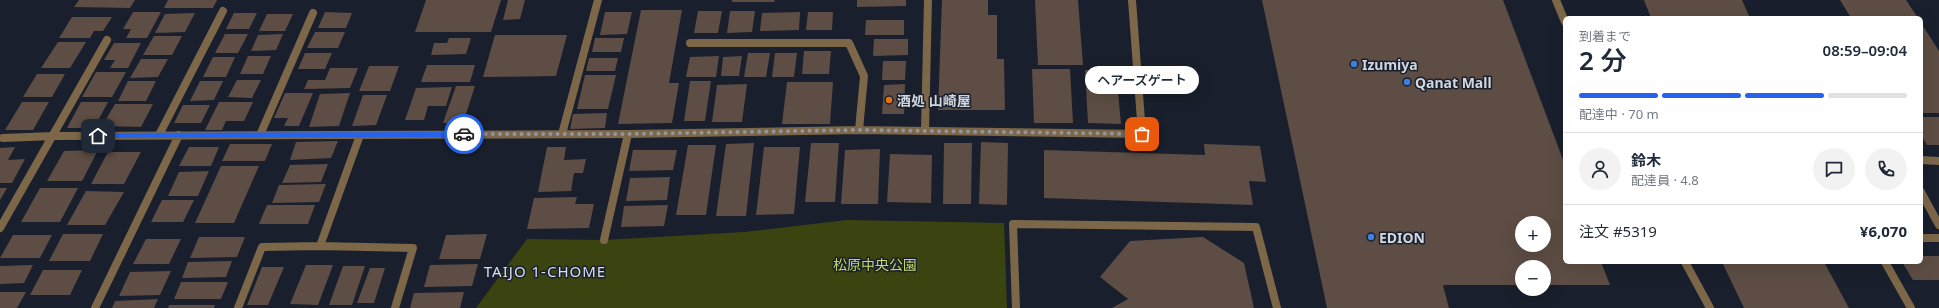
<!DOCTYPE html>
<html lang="ja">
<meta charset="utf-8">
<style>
body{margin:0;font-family:"Noto Sans","Noto Sans JP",sans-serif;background:#f2f2f3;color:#1f2937;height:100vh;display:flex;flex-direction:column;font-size:15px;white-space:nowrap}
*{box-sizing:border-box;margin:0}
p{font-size:13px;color:#747a83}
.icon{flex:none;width:22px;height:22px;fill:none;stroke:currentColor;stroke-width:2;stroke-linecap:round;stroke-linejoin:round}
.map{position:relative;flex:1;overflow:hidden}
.sheet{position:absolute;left:1563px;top:16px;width:360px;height:248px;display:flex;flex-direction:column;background:#fff;border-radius:6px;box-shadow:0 4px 16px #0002}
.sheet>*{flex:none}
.tools{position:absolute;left:1515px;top:216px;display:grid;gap:8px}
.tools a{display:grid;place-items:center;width:36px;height:36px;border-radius:50%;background:#fff;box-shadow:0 4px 16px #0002;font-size:20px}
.pin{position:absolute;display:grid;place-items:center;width:34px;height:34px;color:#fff;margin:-17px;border-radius:8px;box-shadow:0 2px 6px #0006}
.courier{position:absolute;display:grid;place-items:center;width:40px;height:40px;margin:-20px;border:3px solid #2563eb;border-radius:50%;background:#fff;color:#222;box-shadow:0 1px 5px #0007}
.bubble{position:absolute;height:28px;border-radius:14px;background:#fff;box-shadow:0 4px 16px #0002;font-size:13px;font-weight:600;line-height:28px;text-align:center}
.headline em{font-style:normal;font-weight:600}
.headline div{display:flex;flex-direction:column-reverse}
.headline{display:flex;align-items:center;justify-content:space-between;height:68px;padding:0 16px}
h1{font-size:26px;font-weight:600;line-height:30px}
.bar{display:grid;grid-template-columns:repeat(4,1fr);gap:6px 4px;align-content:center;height:48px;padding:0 16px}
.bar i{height:5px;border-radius:3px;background:#e0e1e3}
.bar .current{background:#2563eb}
.bar p{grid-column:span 4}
.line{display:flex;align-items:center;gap:10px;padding:0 16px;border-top:1px solid #e0e1e3}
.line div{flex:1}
.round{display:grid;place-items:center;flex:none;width:42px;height:42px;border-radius:21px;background:#f2f2f3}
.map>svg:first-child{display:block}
.green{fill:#3b4410}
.building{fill:#5d4d44;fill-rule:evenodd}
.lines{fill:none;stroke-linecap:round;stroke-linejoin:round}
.lane{stroke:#7d6749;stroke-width:8}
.street{stroke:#7d6749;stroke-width:8}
.route{fill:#2563eb}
.done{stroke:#9196a0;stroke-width:4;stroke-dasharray:0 7.2}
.shop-dot{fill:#3f7fe0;stroke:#191f2c;stroke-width:1.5}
.food-dot{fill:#e8710a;stroke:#191f2c;stroke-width:1.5}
.labels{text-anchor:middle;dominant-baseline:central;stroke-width:3;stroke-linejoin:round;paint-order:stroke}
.poi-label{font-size:14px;font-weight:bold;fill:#d1d6df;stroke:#191f2c;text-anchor:start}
.park-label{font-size:14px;fill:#c4db65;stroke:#191f2c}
.neighbourhood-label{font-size:15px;letter-spacing:1px;fill:#d6def1;stroke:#191f2c}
</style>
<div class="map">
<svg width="1939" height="308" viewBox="0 0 1939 308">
<rect width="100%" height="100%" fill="#191f2c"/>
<path class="green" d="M847,220L1004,223L1007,308H476L527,239L604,240L744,232Z"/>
<path class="building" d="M79,0H135L130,8L74,7Z
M168,0H217L213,8H164Z
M426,0H501L491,32H415Z
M508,0H525L520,19L503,20Z
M732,0H775L774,2H732Z
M857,0H906V6L857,7Z
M942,0H988V15H997V59H1004L1005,110H938Z
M1035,0H1078L1083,65H1038Z
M1262,0H1503L1565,165V262H1601L1610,285H1544V267H1522V285H1443L1449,308H1327ZM1522,223H1544V245H1522Z
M1644,0H1742L1750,18H1651Z
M1840,0H1906L1918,18H1851Z
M641,10H682L669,83H679L672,123L618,124Z
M698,11H722L718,33H694Z
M730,11H755L752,32L727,33Z
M133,12H161L147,38H126L131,29H123Z
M325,12L352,13L346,28H318Z
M605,12H632L627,34L600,35Z
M800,12L799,30L760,31L762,13Z
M808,12H833L832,30H806Z
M195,13L185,32L155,33L165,14Z
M234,13H257L249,29H226Z
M267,14H293L285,31H259Z
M72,17H112L103,31H94L90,38H59Z
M866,20H904V35H865Z
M1921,23L1939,51V113H1921Z
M315,32H345L338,48H307Z
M225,34H248L238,53H215Z
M283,34L276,50L251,51L258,35Z
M495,35H567L556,76L483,77Z
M154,36H182L172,55H143Z
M449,38H471L466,54L431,55L434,43H447Z
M595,38H624L621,52H592Z
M874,39H908V55L873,56Z
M58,42H86L70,68H41Z
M114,43H141L128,68H110L115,60H104Z
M804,51H831L829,74H802Z
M305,53H332L325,69H298Z
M748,53H770L766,77H744Z
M775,53H797L794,77H772Z
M248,56H271L263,74H240Z
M719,56L716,77H686L690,57Z
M742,56L739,76H721L723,57Z
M213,57H235L226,77H203Z
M589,58H618L615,71H586Z
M141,59H168L158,77L130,78Z
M883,61H906L905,80H882Z
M427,65H475L470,82H421Z
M369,66H399L390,91H359Z
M330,68H358L350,88L304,89L308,80H325Z
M1032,69H1070L1073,123H1034Z
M1085,70H1116L1121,124L1088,123Z
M96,72H126L112,97H82Z
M37,74H65L52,97H23Z
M585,75H616L608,109H577Z
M237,80H261L252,98L228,97Z
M128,81H156L146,101H118Z
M200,81H223L214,100L190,101Z
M690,81H711L705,121H684Z
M787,82H833L830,124H782Z
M747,84L742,122H712L717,85Z
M905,84L904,114H882L884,85Z
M456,86H475L463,123H443Z
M452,87L446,106H428L424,120H405L416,88Z
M285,93H313L299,126H284L288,118H274Z
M350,93L339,126L309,127L320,94Z
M363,95H387L376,125L352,126Z
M22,102H49L33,130H5Z
M81,102H108L94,128H67Z
M219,102H253L244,121H226L222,130H205Z
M115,104H153L141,127L102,126Z
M183,105H210L201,123H174Z
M607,113L605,128L570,129L573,114Z
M1921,117H1939V145H1927L1921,135Z
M338,141L331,158L290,160L296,142Z
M981,142L1008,143L1007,205L979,204Z
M754,143L746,216H716L726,144Z
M811,143H839L835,202H805Z
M944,143H972L971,204H943Z
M230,144H272L265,161H222Z
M1204,144L1260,146L1266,182L1249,181L1253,205L1044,198V150L1205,155Z
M688,145H716L706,215H676Z
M15,147L8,160L25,159L12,183H0V148Z
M189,147H219L211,166H179Z
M547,147H566L564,160L586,159L583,173H574L571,191L538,192Z
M764,147H800L794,214L756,215Z
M880,149L878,204H841L845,150Z
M98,150L82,181H47L64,151Z
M633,150H677L673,170L629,171Z
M108,152H141L124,184H91Z
M890,154L932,155L931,203L887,202Z
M328,164L321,182L282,183L290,165Z
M221,166H259L234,223H195Z
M209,171L198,196H168L179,172Z
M670,177L667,200L626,201L630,178Z
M326,184L319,202L272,203L279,185Z
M0,188H7L0,200Z
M40,188H78L60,222H21Z
M86,191L124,192L105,225H67Z
M577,197L575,204H594L589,228L527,229L534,198Z
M162,200H194L183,222H151Z
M267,205H315L308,224H259Z
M668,205L664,226L621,227L624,206Z
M63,234H103L90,261H49Z
M487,234L480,259H439L446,235Z
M13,235H52L40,258H0Z
M199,237H245L237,257L190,258Z
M1203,237L1244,263L1254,308H1112L1128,299L1100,277L1130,241Z
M146,239H181L169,264H133Z
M1921,256H1939V280H1913L1902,262H1921Z
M232,261L226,277L182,278L188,262Z
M1722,262H1824L1849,308H1744Z
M478,264L472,286L424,287L430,265Z
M33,265L24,283L0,284V266Z
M306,265H333L318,305L290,304Z
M343,266H365L352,305H329Z
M262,267H284L268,305H247Z
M370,268H385L374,303H357Z
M43,270H82L70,295H30Z
M171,271L160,295L119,296L130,272Z
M181,282H228L221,299H174Z
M0,292H26L17,308H0Z
M464,292L460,308H410L414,293Z
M158,299L154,308H112L115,301Z
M169,305H215L214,308H168Z"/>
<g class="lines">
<path class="lane" d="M604,240L628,134
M1016,308L1013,224L1256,227L1277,308"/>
<path class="street" d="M1556,0L1565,22
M690,43H849L864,76L859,130
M925,130L928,0
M562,134L598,0
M159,135L223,11
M260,135L313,13
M360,135L320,246L413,248L395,308
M3,138L53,136L628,134L859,130L1142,134L1132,0
M1921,160L1939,161
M1921,192L1939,225
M0,228L107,40
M1921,238H1939
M1685,262L1710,308
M1885,262L1911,308
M95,308L179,135
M238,308L262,247L320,246"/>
</g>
<path class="route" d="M464,132L467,134L464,137L98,138L95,136L98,133Z"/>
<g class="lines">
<path class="done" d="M464,134H628L859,130L1142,134"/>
</g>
<g class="shop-dot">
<circle cx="1354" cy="64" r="4"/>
<circle cx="1407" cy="82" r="4"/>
<circle cx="1371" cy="237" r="4"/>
</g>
<circle class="food-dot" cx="889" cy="100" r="4"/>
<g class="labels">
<g class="poi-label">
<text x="1362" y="64">Izumiya</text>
<text x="1415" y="82">Qanat Mall</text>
<text x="897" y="100">酒処 山崎屋</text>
<text x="1379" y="237">EDION</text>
</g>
<g class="park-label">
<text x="875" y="264">松原中央公園</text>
</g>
<g class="neighbourhood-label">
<text x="545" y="271">TAIJO 1-CHOME</text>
</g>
</g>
</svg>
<div class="tools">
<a>+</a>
<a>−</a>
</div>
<div class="pin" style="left:1142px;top:134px;background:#ea580c"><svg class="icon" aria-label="bag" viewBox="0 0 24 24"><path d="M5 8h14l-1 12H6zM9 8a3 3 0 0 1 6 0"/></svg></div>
<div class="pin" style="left:98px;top:136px;background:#1f2937"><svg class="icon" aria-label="home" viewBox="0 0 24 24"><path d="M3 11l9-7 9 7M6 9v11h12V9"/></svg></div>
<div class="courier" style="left:464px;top:134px"><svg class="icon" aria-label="car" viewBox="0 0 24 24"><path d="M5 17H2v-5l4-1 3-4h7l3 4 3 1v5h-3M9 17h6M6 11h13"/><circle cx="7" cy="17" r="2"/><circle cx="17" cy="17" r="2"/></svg></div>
<div class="bubble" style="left:1085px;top:66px;width:114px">ヘアーズゲート</div>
<section class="sheet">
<div class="headline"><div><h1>2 分</h1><p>到着まで</p></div><em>08:59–09:04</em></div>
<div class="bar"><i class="current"></i><i class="current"></i><i class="current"></i><i></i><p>配達中 · 70 m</p></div>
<div class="line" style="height:72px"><a class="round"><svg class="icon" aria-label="person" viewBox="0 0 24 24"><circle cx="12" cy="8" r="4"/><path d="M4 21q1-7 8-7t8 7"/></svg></a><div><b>鈴木</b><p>配達員 · 4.8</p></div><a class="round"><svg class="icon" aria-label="chat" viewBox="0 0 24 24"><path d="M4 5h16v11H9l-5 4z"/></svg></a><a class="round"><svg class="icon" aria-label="phone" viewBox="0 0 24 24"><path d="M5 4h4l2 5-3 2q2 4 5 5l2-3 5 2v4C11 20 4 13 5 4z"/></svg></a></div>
<div class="line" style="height:52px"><div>注文 #5319</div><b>¥6,070</b></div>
</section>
</div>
